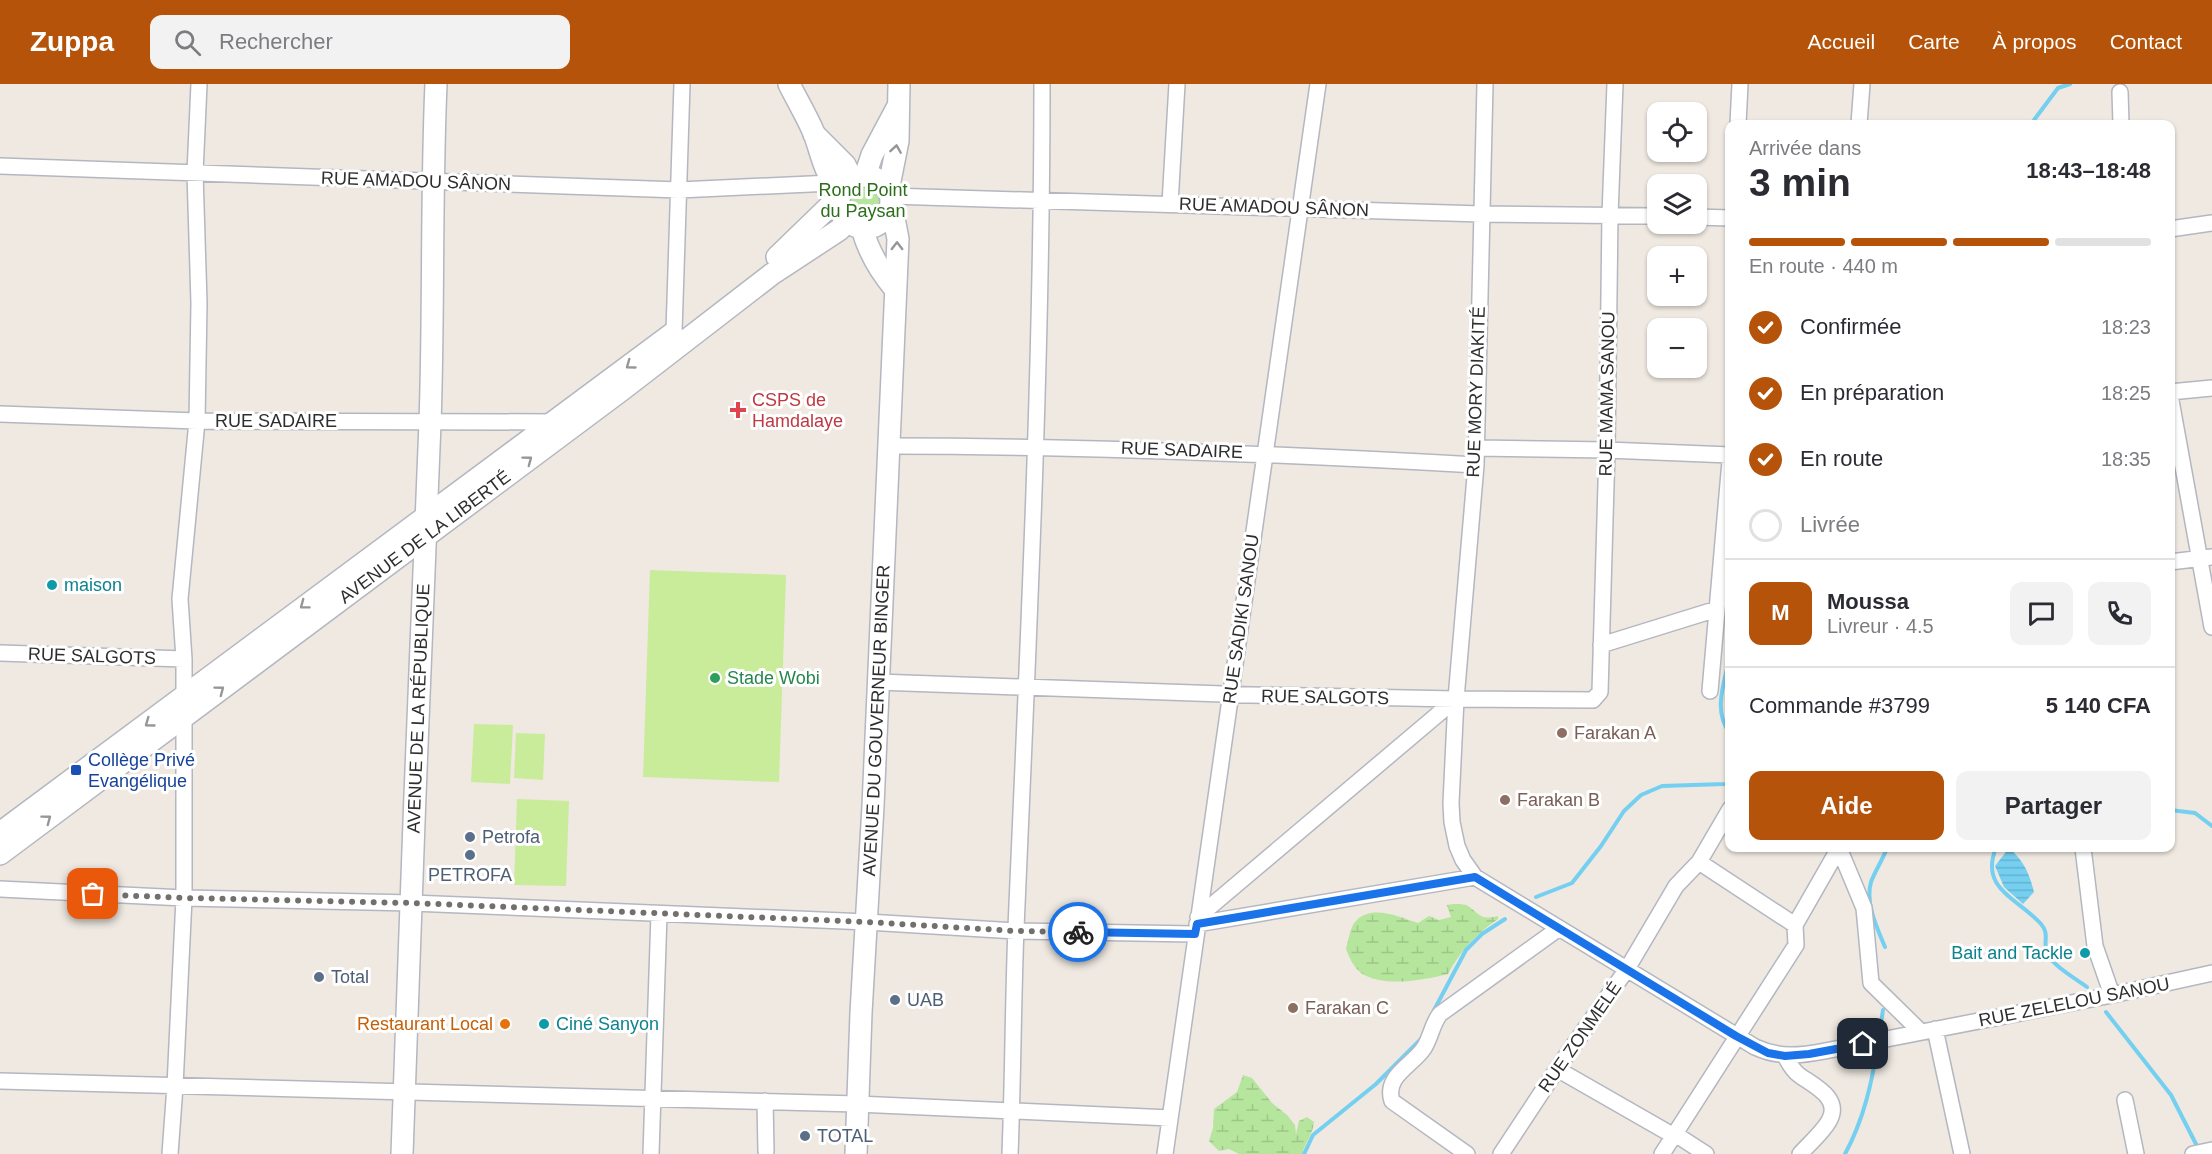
<!DOCTYPE html>
<html lang="fr">
<meta charset="utf-8">
<style>
body{margin:0;font-family:Arial,sans-serif;background:#f2f2f3;color:#2b2b33;height:100vh;display:flex;flex-direction:column;font-size:22px;white-space:nowrap}
*{box-sizing:border-box;margin:0}
p{font-size:20px;color:#7c7c81}
.icon{flex:none;width:33px;height:33px;fill:none;stroke:currentColor;stroke-width:2;stroke-linecap:round;stroke-linejoin:round}
.map{position:relative;flex:1;overflow:hidden}
.side{position:absolute;left:1725px;top:36px;width:450px;height:732px;display:flex;flex-direction:column;background:#fff;border-radius:12px;box-shadow:0 2px 4px #0004}
.side>*{flex:none}
.controls{position:absolute;left:1647px;top:18px;display:grid;gap:12px}
.controls a{display:grid;place-items:center;width:60px;height:60px;border-radius:12px;background:#fff;box-shadow:0 2px 4px #0004;font-size:30px}
.pin{position:absolute;display:grid;place-items:center;width:51px;height:51px;color:#fff;margin:-26px;border-radius:12px;box-shadow:0 3px 9px #0006}
.courier{position:absolute;display:grid;place-items:center;width:60px;height:60px;margin:-30px;border:4px solid #1a73e8;border-radius:50%;background:#fff;color:#222;box-shadow:0 2px 8px #0007}
.headline em{font-style:normal;font-weight:700}
.headline div{display:flex;flex-direction:column-reverse}
.headline{display:flex;align-items:center;justify-content:space-between;height:102px;padding:0 24px}
h1{font-size:39px;font-weight:700;line-height:45px}
.bar{display:grid;grid-template-columns:repeat(4,1fr);gap:9px 6px;align-content:center;height:72px;padding:0 24px}
.bar i{height:8px;border-radius:4px;background:#e1e1e2}
.bar .on{background:#b45309}
.bar p{grid-column:span 4}
.line{display:flex;align-items:center;gap:15px;padding:0 24px;border-top:2px solid #e1e1e2}
.line div{flex:1}
.round{display:grid;place-items:center;flex:none;width:63px;height:63px;border-radius:12px;background:#f2f2f3}
ol{padding:0 24px;list-style:none}
li{display:flex;align-items:center;gap:18px;height:66px}
li p{margin-inline-start:auto}
li .icon{padding:6px;border-radius:50%;background:#b45309;color:#fff;stroke-width:4}
li:last-child{color:#7c7c81}
li i{width:33px;height:33px;border:3px solid #e1e1e2;border-radius:50%}
.action{display:flex;gap:12px;margin-top:auto;padding:12px 24px}
.action a{flex:1;height:69px;border-radius:12px;background:#b45309;color:#fff;font-size:24px;font-weight:700;line-height:69px;text-align:center}
.action a+a{background:#f2f2f3;color:#2b2b33}
header{display:flex;align-items:center;gap:36px;box-sizing:border-box;height:84px;padding:0 30px;background:#b45309;color:#fff}
header strong{font-size:28px}
nav{display:flex;gap:33px;margin-inline-start:auto;font-size:21px}
.search{width:420px;height:54px;background:#f2f2f3;display:flex;align-items:center;gap:15px;box-sizing:border-box;padding:0 21px;border-radius:12px;color:#7c7c81;font-size:22px}
.map>svg:first-child{display:block}
.wetland{fill:url(#wetland-marsh)}
.park{fill:#b6e59e}
.pitch{fill:#c9ec9a}
.water{fill:url(#water-rules)}
.lines{fill:none;stroke-linecap:round;stroke-linejoin:round}
.stream{stroke:#75cff0;stroke-width:4}
.street-casing{stroke:#b4b7c1;stroke-width:18}
.secondary-casing{stroke:#b4b7c1;stroke-width:24}
.street{stroke:#fff;stroke-width:15}
.secondary{stroke:#fff;stroke-width:21}
.oneway{stroke:#969696}
.done{stroke:#726f6d;stroke-width:6;stroke-dasharray:0 10.8}
.route{stroke:#1a73e8;stroke-width:8}
.health-dot{fill:#e0444e;stroke:#fff;stroke-width:2}
.culture-dot{fill:#0f9aa8;stroke:#fff;stroke-width:2}
.leisure-dot{fill:#2e9e5b;stroke:#fff;stroke-width:2}
.education-dot{fill:#8d6e63;stroke:#fff;stroke-width:2}
.transit-dot{fill:#1a4fb4;stroke:#fff;stroke-width:2}
.service-dot{fill:#5c6f8a;stroke:#fff;stroke-width:2}
.food-dot{fill:#e8710a;stroke:#fff;stroke-width:2}
.labels{text-anchor:middle;dominant-baseline:central;stroke-width:6;stroke-linejoin:round;paint-order:stroke}
.street-label{font-size:18px;fill:#2e2e2e;stroke:#fff}
.park-label{font-size:18px;fill:#2c6e1b;stroke:#fff}
.health-label{font-size:18px;fill:#be3a42;stroke:#fff;text-anchor:start}
.culture-label{font-size:18px;fill:#0d838f;stroke:#fff;text-anchor:start}
.leisure-label{font-size:18px;fill:#27864d;stroke:#fff;text-anchor:start}
.education-label{font-size:18px;fill:#785e54;stroke:#fff;text-anchor:start}
.transit-label{font-size:18px;fill:#164399;stroke:#fff;text-anchor:start}
.service-label{font-size:18px;fill:#4e5e75;stroke:#fff;text-anchor:start}
.food-label{font-size:18px;fill:#c56008;stroke:#fff;text-anchor:end}
</style>
<header>
<strong>Zuppa</strong>
<div class="search"><svg class="icon" aria-label="search" viewBox="0 0 24 24"><circle cx="10" cy="10" r="6"/><path d="M15 15l6 6"/></svg>Rechercher</div>
<nav><a>Accueil</a><a>Carte</a><a>À propos</a><a>Contact</a></nav>
</header>
<div class="map">
<svg width="2212" height="1070" viewBox="0 0 2212 1070">
<defs>
<pattern id="wetland-marsh" width="20" height="14" patternUnits="userSpaceOnUse" patternTransform="scale(1.5)"><rect width="20" height="14" fill="#b6e59e"/><path d="M1 5h8M5 5V1M11 12h8M15 12V8" fill="none" stroke="#9dc588"/></pattern>
<pattern id="water-rules" width="6" height="5" patternUnits="userSpaceOnUse" patternTransform="scale(1.5)"><rect width="6" height="5" fill="#75cff0"/><path d="M0 2.5h6" fill="none" stroke="#66b2ce"/></pattern>
</defs>
<rect width="100%" height="100%" fill="#efe9e1"/>
<path class="wetland" d="M1454,820C1458,820 1465,820 1468,822C1482,832 1480,836 1498,832V835C1476,850 1461,866 1448,890C1424,896 1384,904 1361,889C1354,884 1349,873 1346,865C1348,858 1350,844 1355,838C1370,819 1400,833 1418,839L1429,832L1439,836L1451,833L1447,821Z
M1243,991L1252,994L1272,1019L1287,1031L1295,1041L1296,1050L1299,1037L1307,1033L1314,1038C1313,1050 1305,1059 1302,1070H1239L1229,1065L1219,1067L1209,1057L1213,1044L1214,1025L1237,1008Z"/>
<path class="park" d="M853,99H872L881,109C882,125 881,136 861,137C852,132 846,130 843,120Z"/>
<path class="pitch" d="M650,486L786,491L779,698L643,693Z
M474,640L513,641L510,700L471,698Z
M516,649L545,650L543,696L514,694Z
M517,715L569,717L566,802L514,801Z"/>
<path class="water" d="M2009,764C2024,777 2029,789 2034,808L2023,820L2004,803L1995,782Z"/>
<g class="lines">
<path class="stream" d="M2031,40L2058,4L2070,0
M1730,572C1725,597 1712,627 1730,649
M2170,726L2195,729L2212,742
M1996,764C1979,805 2019,815 2041,840C2049,849 2044,856 2046,866C2048,879 2076,895 2087,903
M1536,813L1572,799L1601,762L1624,727L1641,711L1662,702L1725,700L1730,698
M1885,863C1877,844 1865,819 1871,798C1875,787 1883,775 1887,764
M1433,928L1466,866L1482,850L1505,835
M2106,928L2171,1011L2198,1064
M1879,952L1883,926
M1304,1070L1313,1051L1376,1000L1422,954
M1845,1070C1864,1035 1872,998 1878,960"/>
<defs>
<path id="street" d="M1485,0L1476,381L1456,615L1451,719L1452,738L1457,762L1463,776L1475,793L1755,963C1779,974 1799,972 1825,967L2112,911L2212,889
M2120,8L2121,40
M1738,40L1740,0
M1859,40L1862,0
M0,82L679,106L832,99
M890,112L1481,130L1658,132
M1170,120L1177,0
M1696,133L1730,134
M2170,145L2212,139
M674,248L682,0
M2170,308L2212,304
M2170,311L2212,543
M0,330L197,337L553,338
M888,362C1084,362 1280,370 1476,381
M1476,364L1607,366L1730,371
M2170,478L2212,473
M1601,561L1717,525
M0,569L184,575
M877,598L1251,611L1456,615L1593,616L1600,608L1607,366L1610,131L1615,0
M1710,607L1730,377
M1839,764L1864,824L1871,899L1921,948
M2083,764L2095,862L2112,911
M0,805L184,814L412,819L867,838L1016,847L1195,850
M1198,833L1456,615
M1197,840L1475,793
M1795,841L1839,764
M1935,945L1962,1070
M1785,972C1789,979 1792,986 1799,991C1814,1002 1842,1014 1829,1037C1822,1049 1809,1060 1800,1070
M1557,985L1674,1052
M0,997L857,1020L1170,1034
M2125,1016L2136,1070
M765,1017L766,1067
M1675,1050L1706,1070
M170,1070L175,1002L184,814V575L180,515L197,337L199,219L195,89L199,0
M651,1070L659,830
M1010,1070C1013,995 1013,919 1016,844C1028,563 1042,281 1042,0
M1165,1070L1318,0
M1467,1070L1392,1017C1384,992 1412,982 1424,964C1431,953 1432,940 1440,930L1558,845
M1501,1070L1557,985L1627,885L1676,802L1699,778L1730,725
M1662,1070L1796,861L1795,841L1699,778
M2193,1070L2212,1066"/>
<g id="secondary">
<path d="M789,0C797,16 806,31 813,47C822,68 823,91 842,107"/>
<path d="M814,50L845,81L852,95"/>
<path d="M865,92L872,71L897,24"/>
<circle cx="865" cy="118" r="26"/>
<path d="M888,107L898,57L899,0"/>
<path d="M862,144C868,167 880,187 895,205"/>
<path d="M777,173L839,113"/>
<path d="M0,749L672,250"/>
<path id="s1" d="M0,770L623,305L772,190L839,146L848,137"/>
<path id="s2" d="M402,1070C410,826 420,583 430,339C434,226 431,113 436,0"/>
<path id="s3" d="M856,1070L861,929L873,722L898,155L891,119"/>
</g>
</defs>
<use href="#street" class="street-casing"/>
<use href="#secondary" class="secondary-casing"/>
<use href="#street" class="street"/>
<use href="#secondary" class="secondary"/>
</g>
<defs><path id="oneway-chevron" d="M-2-3.5L2.5 0L-2 3.5" fill="none" stroke-width="1.6" stroke-linecap="round" stroke-linejoin="round" transform="scale(1.5)"/></defs>
<g class="oneway">
<use href="#oneway-chevron" transform="translate(896 65) rotate(-81)"/>
<use href="#oneway-chevron" transform="translate(897 162) rotate(-90)"/>
<use href="#oneway-chevron" transform="translate(630 281) rotate(144)"/>
<use href="#oneway-chevron" transform="translate(528 376) rotate(-37)"/>
<use href="#oneway-chevron" transform="translate(304 521) rotate(143)"/>
<use href="#oneway-chevron" transform="translate(220 606) rotate(-37)"/>
<use href="#oneway-chevron" transform="translate(149 639) rotate(144)"/>
<use href="#oneway-chevron" transform="translate(47 735) rotate(-37)"/>
</g>
<g class="lines">
<path class="done" d="M93,810L184,814L412,819L867,838L1016,847L1078,848"/>
<path class="route" d="M1078,848L1195,850L1197,840L1475,793L1736,952L1768,969L1785,972L1809,970L1863,960"/>
</g>
<path class="health-dot" d="M735 317h6v6h6v6h-6v6h-6v-6h-6v-6h6z"/>
<g class="culture-dot">
<circle cx="52" cy="501" r="6"/>
<circle cx="2085" cy="869" r="6"/>
<circle cx="544" cy="940" r="6"/>
</g>
<circle class="leisure-dot" cx="715" cy="594" r="6"/>
<g class="education-dot">
<circle cx="1562" cy="649" r="6"/>
<circle cx="1505" cy="716" r="6"/>
<circle cx="1293" cy="924" r="6"/>
</g>
<rect class="transit-dot" x="70" y="680" width="12" height="12" rx="3"/>
<g class="service-dot">
<circle cx="470" cy="753" r="6"/>
<circle cx="470" cy="771" r="6"/>
<circle cx="319" cy="893" r="6"/>
<circle cx="895" cy="916" r="6"/>
<circle cx="805" cy="1052" r="6"/>
</g>
<circle class="food-dot" cx="505" cy="940" r="6"/>
<g class="labels">
<g class="street-label">
<text transform="translate(416 97) rotate(2)">RUE AMADOU SÂNON</text>
<text transform="translate(1274 123) rotate(2)">RUE AMADOU SÂNON</text>
<text transform="translate(1476 308) rotate(-88)">RUE MORY DIAKITÉ</text>
<text transform="translate(1607 310) rotate(-89)">RUE MAMA SANOU</text>
<text x="276" y="337">RUE SADAIRE</text>
<text transform="translate(1182 366) rotate(2)">RUE SADAIRE</text>
<text stroke="none"><textPath href="#s1" startOffset="530">AVENUE DE LA LIBERTÉ</textPath></text>
<text transform="translate(1241 535) rotate(-82)">RUE SADIKI SANOU</text>
<text transform="translate(92 572) rotate(2)">RUE SALGOTS</text>
<text transform="translate(1325 613) rotate(1)">RUE SALGOTS</text>
<text stroke="none"><textPath href="#s2" startOffset="446">AVENUE DE LA RÉPUBLIQUE</textPath></text>
<text stroke="none"><textPath href="#s3" startOffset="434">AVENUE DU GOUVERNEUR BINGER</textPath></text>
<text transform="translate(2074 918) rotate(-11)">RUE ZELELOU SANOU</text>
<text transform="translate(1580 953) rotate(-55)">RUE ZONMELÉ</text>
</g>
<g class="park-label">
<text x="863" y="106">Rond Point<tspan x="863" dy="21">du Paysan</tspan></text>
</g>
<g class="health-label">
<text x="752" y="316">CSPS de<tspan x="752" dy="21">Hamdalaye</tspan></text>
</g>
<g class="culture-label">
<text x="64" y="501">maison</text>
<text x="2073" y="869" text-anchor="end">Bait and Tackle</text>
<text x="556" y="940">Ciné Sanyon</text>
</g>
<g class="leisure-label">
<text x="727" y="594">Stade Wobi</text>
</g>
<g class="education-label">
<text x="1574" y="649">Farakan A</text>
<text x="1517" y="716">Farakan B</text>
<text x="1305" y="924">Farakan C</text>
</g>
<g class="transit-label">
<text x="88" y="676">Collège Privé<tspan x="88" dy="21">Evangélique</tspan></text>
</g>
<g class="service-label">
<text x="482" y="753">Petrofa</text>
<text x="470" y="791" text-anchor="middle">PETROFA</text>
<text x="331" y="893">Total</text>
<text x="907" y="916">UAB</text>
<text x="817" y="1052">TOTAL</text>
</g>
<g class="food-label">
<text x="493" y="940">Restaurant Local</text>
</g>
</g>
</svg>
<div class="controls">
<a><svg class="icon" aria-label="locate" viewBox="0 0 24 24"><circle cx="12" cy="12" r="6"/><path d="M12 2v4M12 18v4M2 12h4M18 12h4"/></svg></a>
<a><svg class="icon" aria-label="layers" viewBox="0 0 24 24"><path d="M12 4l9 5-9 5-9-5zM3 14l9 5 9-5"/></svg></a>
<a>+</a>
<a>−</a>
</div>
<div class="pin" style="left:93px;top:810px;background:#ea580c"><svg class="icon" aria-label="bag" viewBox="0 0 24 24"><path d="M5 8h14l-1 12H6zM9 8a3 3 0 0 1 6 0"/></svg></div>
<div class="pin" style="left:1863px;top:960px;background:#1f2937"><svg class="icon" aria-label="home" viewBox="0 0 24 24"><path d="M3 11l9-7 9 7M6 9v11h12V9"/></svg></div>
<div class="courier" style="left:1078px;top:848px"><svg class="icon" aria-label="bike" viewBox="0 0 24 24"><circle cx="6" cy="16" r="4"/><circle cx="18" cy="16" r="4"/><path d="M6 16l4-8h5l3 8M10 8l3 8H6M13 5h3"/></svg></div>
<section class="side">
<div class="headline"><div><h1>3 min</h1><p>Arrivée dans</p></div><em>18:43–18:48</em></div>
<div class="bar"><i class="on"></i><i class="on"></i><i class="on"></i><i></i><p>En route · 440 m</p></div>
<ol>
<li><svg class="icon" aria-label="check" viewBox="0 0 24 24"><path d="M5 12l5 5 9-10"/></svg>Confirmée<p>18:23</p></li>
<li><svg class="icon" aria-label="check" viewBox="0 0 24 24"><path d="M5 12l5 5 9-10"/></svg>En préparation<p>18:25</p></li>
<li><svg class="icon" aria-label="check" viewBox="0 0 24 24"><path d="M5 12l5 5 9-10"/></svg>En route<p>18:35</p></li>
<li><i></i>Livrée</li>
</ol>
<div class="line" style="height:108px"><b class="round" style="background:#b45309;color:#fff">M</b><div><b>Moussa</b><p>Livreur · 4.5</p></div><a class="round"><svg class="icon" aria-label="chat" viewBox="0 0 24 24"><path d="M4 5h16v11H9l-5 4z"/></svg></a><a class="round"><svg class="icon" aria-label="phone" viewBox="0 0 24 24"><path d="M5 4h4l2 5-3 2q2 4 5 5l2-3 5 2v4C11 20 4 13 5 4z"/></svg></a></div>
<div class="line" style="height:78px"><div>Commande #3799</div><b>5 140 CFA</b></div>
<div class="action"><a>Aide</a><a>Partager</a></div>
</section>
</div>
